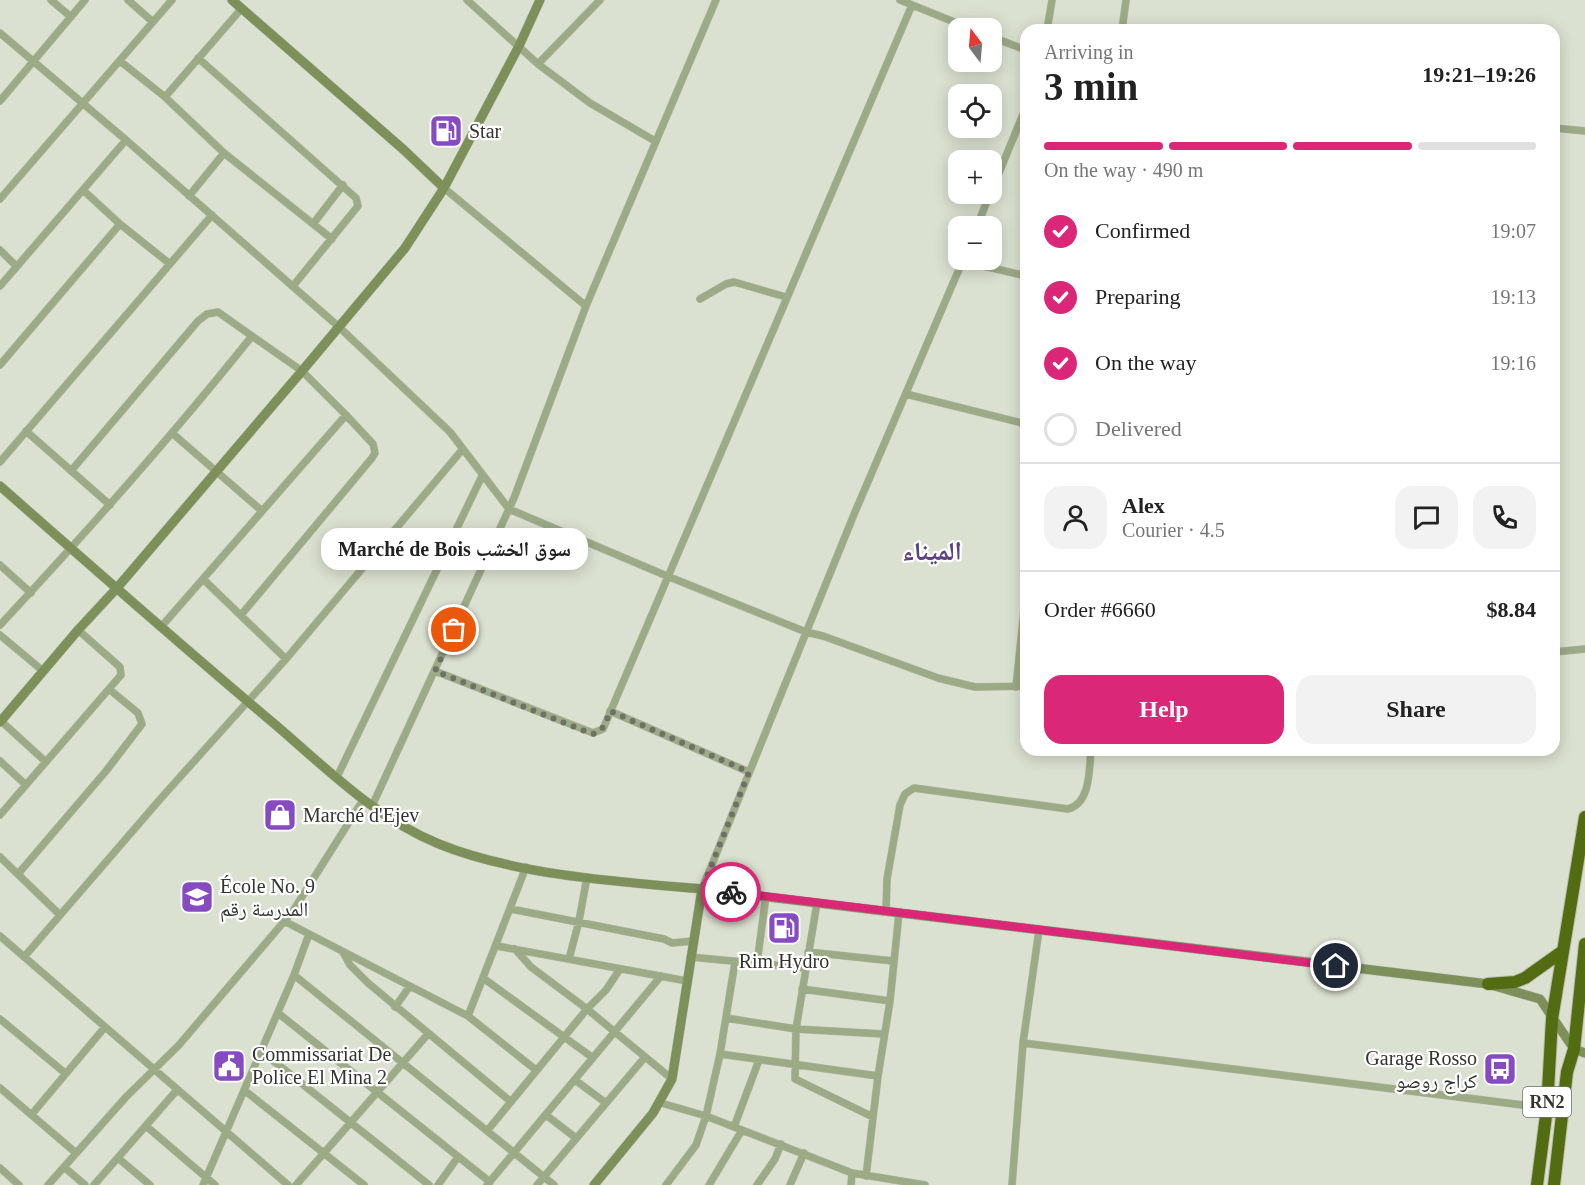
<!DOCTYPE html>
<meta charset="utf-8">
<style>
body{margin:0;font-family:"Times New Roman","Noto Naskh Arabic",serif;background:#f2f2f2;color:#222;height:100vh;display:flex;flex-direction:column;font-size:22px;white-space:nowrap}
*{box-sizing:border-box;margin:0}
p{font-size:20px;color:#767676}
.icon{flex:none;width:33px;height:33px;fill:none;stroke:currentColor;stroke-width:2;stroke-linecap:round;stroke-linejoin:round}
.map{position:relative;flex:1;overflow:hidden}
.side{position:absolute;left:1020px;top:24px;width:540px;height:732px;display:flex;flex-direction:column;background:#fff;border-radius:18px;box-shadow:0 3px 15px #0003}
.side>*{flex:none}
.needle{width:39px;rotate:344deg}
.tools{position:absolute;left:948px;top:18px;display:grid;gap:12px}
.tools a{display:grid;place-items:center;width:54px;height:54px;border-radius:12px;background:#fff;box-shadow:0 3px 15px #0003;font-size:30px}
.pin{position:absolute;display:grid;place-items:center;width:51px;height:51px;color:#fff;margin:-26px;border:3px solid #fff;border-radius:50%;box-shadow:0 2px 6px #0007}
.courier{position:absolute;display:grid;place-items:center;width:60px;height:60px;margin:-30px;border:4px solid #db2777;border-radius:50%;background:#fff;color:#222;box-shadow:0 2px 8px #0007}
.bubble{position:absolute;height:42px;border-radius:18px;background:#fff;box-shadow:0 3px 15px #0003;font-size:20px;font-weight:800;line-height:42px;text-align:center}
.head em{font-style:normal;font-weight:800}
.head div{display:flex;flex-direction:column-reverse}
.head{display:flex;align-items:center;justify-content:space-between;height:102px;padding:0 24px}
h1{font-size:39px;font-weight:800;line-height:45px}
.bar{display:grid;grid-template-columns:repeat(4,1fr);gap:9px 6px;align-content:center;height:72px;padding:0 24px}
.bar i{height:8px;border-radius:4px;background:#e0e0e0}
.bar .selected{background:#db2777}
.bar p{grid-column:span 4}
.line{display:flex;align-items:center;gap:15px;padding:0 24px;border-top:2px solid #e0e0e0}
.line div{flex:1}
.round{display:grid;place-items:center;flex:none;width:63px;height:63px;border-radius:18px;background:#f2f2f2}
ol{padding:0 24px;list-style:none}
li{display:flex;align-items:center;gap:18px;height:66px}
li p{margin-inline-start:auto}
li .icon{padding:6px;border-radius:50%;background:#db2777;color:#fff;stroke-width:4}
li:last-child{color:#767676}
li i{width:33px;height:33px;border:3px solid #e0e0e0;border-radius:50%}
.action{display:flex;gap:12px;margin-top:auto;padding:12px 24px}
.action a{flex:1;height:69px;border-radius:18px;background:#db2777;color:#fff;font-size:24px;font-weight:800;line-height:69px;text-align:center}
.action a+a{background:#f2f2f2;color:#222}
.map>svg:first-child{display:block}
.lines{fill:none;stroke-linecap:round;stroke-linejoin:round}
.street-casing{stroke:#b9beaf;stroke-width:8}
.secondary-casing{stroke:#b9beaf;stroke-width:10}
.highway-casing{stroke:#b9beaf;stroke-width:14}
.street{stroke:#9daa86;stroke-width:7}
.secondary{stroke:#7d905a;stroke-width:9}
.highway{stroke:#546c11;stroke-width:12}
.done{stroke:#6d7166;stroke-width:6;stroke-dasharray:0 10.8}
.route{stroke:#db2777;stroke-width:8}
.labels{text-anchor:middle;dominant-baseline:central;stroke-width:4.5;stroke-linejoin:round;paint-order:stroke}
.shield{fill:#fff;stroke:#70716c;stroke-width:1.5}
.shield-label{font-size:18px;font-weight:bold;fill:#32342d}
.poi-label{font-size:20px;fill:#32342d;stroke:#fff;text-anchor:start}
.district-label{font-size:26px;font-weight:bold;fill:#5e427e;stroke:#fff}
</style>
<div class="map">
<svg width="1585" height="1185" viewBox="0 0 1585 1185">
<rect width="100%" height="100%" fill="#dbe1d0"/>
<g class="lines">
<defs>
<path id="street" d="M51,0L71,17
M128,0L153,22
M467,0L538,64L590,103L655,141
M900,0L969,28
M1047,30L1052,0
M1122,30L1126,0
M0,33L126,140L339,327L450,432L509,509L667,576L806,632L823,636L938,678L975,687L1026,686
M992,37L1026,50
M198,58L356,198L358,206L293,286
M120,61L165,97L224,153L332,239
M538,64L600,0
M165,97L242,8
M0,101L85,0
M1554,128L1585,131
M444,188L586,306
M992,190L1026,107
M189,196L224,153
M0,199L172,0
M120,224L170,264
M313,224L343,185
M977,226L990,194
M0,250L16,266
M962,261L1026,276
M0,286L126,140
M700,299L726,284L734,282L786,297
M0,365L120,224L84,191
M906,394L1026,424
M26,431L110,505
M172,433L262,511
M0,462L212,215
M71,471L198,321L207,314L218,312L252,336
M0,565L31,593
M203,579L286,659
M241,615L372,458L375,453L373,444L346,415
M0,625C87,532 172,436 252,336L302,371L346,415L161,627
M0,635L43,671
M1554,652L1585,649
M435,671L593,733L603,729L912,5
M1016,687L1026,592
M610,711L749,772
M1,721L46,762
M0,761L26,785
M337,777L482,476
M372,806L514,498L586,306L716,0
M0,815L121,675L120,667L78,630
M0,857L60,915
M18,874L106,771L142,724L138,713L109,689
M702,889L855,512L963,260
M817,903L796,1029L795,1079L873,1117
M511,909L664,939L672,943L693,941
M886,911L887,879L900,805L905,794L914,788L1068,809C1091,803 1089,769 1091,750
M284,921L468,1016L536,1070
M0,936L288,1185
M497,946L687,981
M515,949L531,967L587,1009L672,1079
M343,952L350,965L368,983L510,1101
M808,952L893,961
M24,957L162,797L286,659L462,450
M690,957L805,968
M569,959L579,921L587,877
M757,963L766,896
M294,975L554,1185
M483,978L593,1058
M802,989L890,1001
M395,1007L410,986
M278,1013L490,1182
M468,1016L526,867
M726,1018L796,1029L883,1034
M0,1019L65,1073
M1023,1043L1547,1108
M261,1051L429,1185
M720,1054L878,1076
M575,1080L606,1103
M0,1088L76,1153
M244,1090L364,1185
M661,1103L706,1116L852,1173L925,1185
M32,1114L105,1027
M546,1115L576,1138
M146,1126L215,1185
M734,1127L759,1060
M487,1131L587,1009L606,990L620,969
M118,1158L150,1185
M64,1167L85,1185
M0,1168L19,1185
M866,1176L878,1076L890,1001L899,913
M48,1185L126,1097L179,1045L293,911L363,800
M94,1185L177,1090
M203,1185L294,975L309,934
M296,1185L428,1034
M438,1185L458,1157
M487,1185L661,976
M537,1185L645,1057
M666,1185L696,1145L706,1116L720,1054L735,962
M709,1185L742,1130
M757,1185L775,1159L781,1144
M790,1185L804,1153
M851,1185L852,1173
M1012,1185L1023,1043L1039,930"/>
<path id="secondary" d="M232,0L404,150L444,188
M0,486C92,567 184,648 278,727C328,770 377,819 439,844C515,875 620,882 702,889L1488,984L1540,999L1574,1049L1585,1053
M0,722L78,630L117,588L302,371L405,248L444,188L519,46L540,0
M594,1185L653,1113L672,1079L702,889"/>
<path id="highway" d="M1488,984L1515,982L1525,978L1563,951
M1537,1185L1547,1108L1552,1019L1585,817
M1554,1185L1567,1072L1574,1049L1585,944"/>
</defs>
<use href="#street" class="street-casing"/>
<use href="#secondary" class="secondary-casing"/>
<use href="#highway" class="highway-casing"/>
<use href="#street" class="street"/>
<use href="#secondary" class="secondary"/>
<use href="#highway" class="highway"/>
</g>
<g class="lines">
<path class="done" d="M454,630L435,671L592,734C604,732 606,721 610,711L749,772L702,889L731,892"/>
<path class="route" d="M731,892L1336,966"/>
</g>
<defs>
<symbol id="fuel-square" viewBox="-11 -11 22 22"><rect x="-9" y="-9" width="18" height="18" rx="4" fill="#864bc1" stroke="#fff"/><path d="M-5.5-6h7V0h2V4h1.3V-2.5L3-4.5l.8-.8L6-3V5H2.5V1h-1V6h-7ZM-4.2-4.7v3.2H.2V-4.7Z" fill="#fff"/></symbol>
<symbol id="shop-square" viewBox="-11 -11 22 22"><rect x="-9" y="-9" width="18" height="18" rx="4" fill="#864bc1" stroke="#fff"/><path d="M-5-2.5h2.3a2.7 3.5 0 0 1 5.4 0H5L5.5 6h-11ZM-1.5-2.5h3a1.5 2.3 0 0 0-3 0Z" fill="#fff"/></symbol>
<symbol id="school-square" viewBox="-11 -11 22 22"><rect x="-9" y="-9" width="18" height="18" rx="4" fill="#864bc1" stroke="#fff"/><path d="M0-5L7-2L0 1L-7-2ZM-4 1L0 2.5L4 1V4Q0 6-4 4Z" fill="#fff"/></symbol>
<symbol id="civic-square" viewBox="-11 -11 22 22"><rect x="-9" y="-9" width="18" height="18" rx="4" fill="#864bc1" stroke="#fff"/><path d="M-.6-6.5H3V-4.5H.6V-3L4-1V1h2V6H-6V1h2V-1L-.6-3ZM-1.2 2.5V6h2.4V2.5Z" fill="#fff"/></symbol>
<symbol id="bus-square" viewBox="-11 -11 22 22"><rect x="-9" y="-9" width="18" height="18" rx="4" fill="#864bc1" stroke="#fff"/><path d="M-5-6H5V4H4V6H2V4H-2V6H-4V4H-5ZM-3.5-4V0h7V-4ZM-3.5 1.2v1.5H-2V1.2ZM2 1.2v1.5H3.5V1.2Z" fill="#fff"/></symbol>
</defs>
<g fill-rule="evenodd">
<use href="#fuel-square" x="427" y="112" width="38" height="38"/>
<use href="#shop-square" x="261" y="796" width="38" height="38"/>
<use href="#school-square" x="178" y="878" width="38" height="38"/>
<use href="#fuel-square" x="765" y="909" width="38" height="38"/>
<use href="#civic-square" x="210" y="1047" width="38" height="38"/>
<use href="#bus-square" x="1481" y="1050" width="38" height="38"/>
</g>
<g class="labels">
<rect class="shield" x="1523" y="1087" width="48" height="30" rx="4.5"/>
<g class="shield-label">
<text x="1547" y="1102">RN2</text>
</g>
<g class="poi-label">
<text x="469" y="131">Star</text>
<text x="303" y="815">Marché d'Ejev</text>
<text x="220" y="886">École No. 9<tspan x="220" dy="23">المدرسة رقم</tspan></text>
<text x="784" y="961" text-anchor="middle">Rim Hydro</text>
<text x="252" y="1054">Commissariat De<tspan x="252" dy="23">Police El Mina 2</tspan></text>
<text x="1477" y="1058" text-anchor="end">Garage Rosso<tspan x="1477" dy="23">كراج روصو</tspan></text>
</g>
<g class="district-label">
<text x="932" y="551">الميناء</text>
</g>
</g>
</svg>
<div class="tools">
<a><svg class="needle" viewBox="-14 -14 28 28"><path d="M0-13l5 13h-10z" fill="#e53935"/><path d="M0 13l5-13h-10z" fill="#767676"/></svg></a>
<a><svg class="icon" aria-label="locate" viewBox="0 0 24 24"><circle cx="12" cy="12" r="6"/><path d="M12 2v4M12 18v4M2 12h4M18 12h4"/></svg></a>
<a>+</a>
<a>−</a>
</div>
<div class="pin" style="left:454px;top:630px;background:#ea580c"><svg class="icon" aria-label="bag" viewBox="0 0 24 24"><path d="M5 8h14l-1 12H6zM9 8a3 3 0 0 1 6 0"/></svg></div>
<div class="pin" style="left:1336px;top:966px;background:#1f2937"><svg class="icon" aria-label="home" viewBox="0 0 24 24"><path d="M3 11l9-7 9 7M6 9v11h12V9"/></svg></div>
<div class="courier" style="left:731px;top:892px"><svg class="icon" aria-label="bike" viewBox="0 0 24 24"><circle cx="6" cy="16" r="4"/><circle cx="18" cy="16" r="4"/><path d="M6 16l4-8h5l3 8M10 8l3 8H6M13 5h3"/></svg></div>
<div class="bubble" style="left:321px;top:528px;width:267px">Marché de Bois سوق الخشب</div>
<section class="side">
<div class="head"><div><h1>3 min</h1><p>Arriving in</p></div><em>19:21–19:26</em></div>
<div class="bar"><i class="selected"></i><i class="selected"></i><i class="selected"></i><i></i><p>On the way · 490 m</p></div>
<ol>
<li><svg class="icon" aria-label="check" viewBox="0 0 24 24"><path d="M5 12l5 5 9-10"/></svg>Confirmed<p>19:07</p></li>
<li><svg class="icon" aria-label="check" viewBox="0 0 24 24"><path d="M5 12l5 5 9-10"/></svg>Preparing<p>19:13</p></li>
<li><svg class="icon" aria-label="check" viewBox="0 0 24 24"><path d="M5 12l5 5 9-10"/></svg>On the way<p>19:16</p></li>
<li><i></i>Delivered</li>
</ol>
<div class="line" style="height:108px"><a class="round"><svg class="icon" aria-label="person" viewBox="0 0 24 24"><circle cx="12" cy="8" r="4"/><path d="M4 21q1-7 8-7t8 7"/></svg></a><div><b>Alex</b><p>Courier · 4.5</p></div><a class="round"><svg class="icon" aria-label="chat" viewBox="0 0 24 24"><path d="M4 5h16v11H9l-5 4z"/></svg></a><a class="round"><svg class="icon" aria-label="phone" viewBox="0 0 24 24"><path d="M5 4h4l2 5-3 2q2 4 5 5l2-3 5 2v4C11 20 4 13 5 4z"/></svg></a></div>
<div class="line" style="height:78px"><div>Order #6660</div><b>$8.84</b></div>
<div class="action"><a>Help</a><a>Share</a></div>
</section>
</div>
